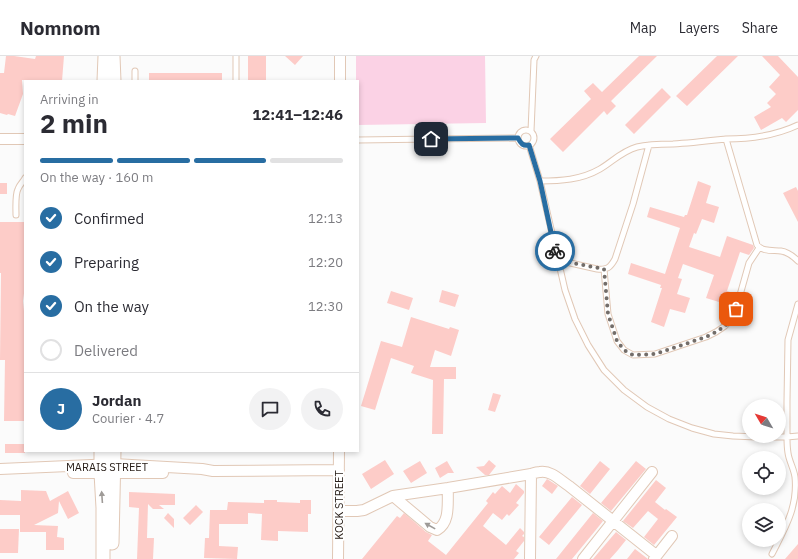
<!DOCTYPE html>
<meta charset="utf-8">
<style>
body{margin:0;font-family:"IBM Plex Sans",sans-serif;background:#f2f2f3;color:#2b2b33;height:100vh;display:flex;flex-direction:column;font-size:15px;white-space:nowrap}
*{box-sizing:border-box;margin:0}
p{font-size:13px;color:#7c7c81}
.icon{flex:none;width:22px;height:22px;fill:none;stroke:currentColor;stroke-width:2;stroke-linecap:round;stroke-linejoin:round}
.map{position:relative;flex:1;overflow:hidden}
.details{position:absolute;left:24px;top:24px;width:335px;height:372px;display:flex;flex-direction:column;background:#fff;border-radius:0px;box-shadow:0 2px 6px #0003}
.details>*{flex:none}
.needle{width:26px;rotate:309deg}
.controls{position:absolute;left:742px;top:343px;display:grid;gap:8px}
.controls a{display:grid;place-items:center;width:44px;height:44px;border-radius:50%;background:#fff;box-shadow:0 2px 6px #0003;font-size:20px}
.pin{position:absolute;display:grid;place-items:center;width:34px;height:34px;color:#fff;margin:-17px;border-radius:8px;box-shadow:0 2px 6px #0006}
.courier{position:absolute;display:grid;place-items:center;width:40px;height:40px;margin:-20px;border:3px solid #286da2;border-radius:50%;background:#fff;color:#222;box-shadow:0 1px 5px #0007}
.summary em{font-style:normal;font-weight:700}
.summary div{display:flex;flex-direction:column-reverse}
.summary{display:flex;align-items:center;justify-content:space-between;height:68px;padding:0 16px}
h1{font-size:26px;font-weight:700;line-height:30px}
.bar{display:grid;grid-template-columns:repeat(4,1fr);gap:6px 4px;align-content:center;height:48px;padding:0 16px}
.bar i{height:5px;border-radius:3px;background:#e1e1e2}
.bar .on{background:#286da2}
.bar p{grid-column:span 4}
.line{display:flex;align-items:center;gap:10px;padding:0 16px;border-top:1px solid #e1e1e2}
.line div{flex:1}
.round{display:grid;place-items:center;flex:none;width:42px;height:42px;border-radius:21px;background:#f2f2f3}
ol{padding:0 16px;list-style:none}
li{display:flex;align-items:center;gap:12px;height:44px}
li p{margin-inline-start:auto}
li .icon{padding:4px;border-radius:50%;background:#286da2;color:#fff;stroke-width:4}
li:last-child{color:#7c7c81}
li i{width:22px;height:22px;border:2px solid #e1e1e2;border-radius:50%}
header{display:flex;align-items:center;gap:24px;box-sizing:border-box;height:56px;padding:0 20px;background:#fff;border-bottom:1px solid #e1e1e2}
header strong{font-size:19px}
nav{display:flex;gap:22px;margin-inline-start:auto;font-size:14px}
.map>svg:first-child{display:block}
.green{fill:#fbd2e5}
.building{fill:#fdccc8}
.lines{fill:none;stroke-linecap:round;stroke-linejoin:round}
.service-casing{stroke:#e1c8b6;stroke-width:7}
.minor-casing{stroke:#e1c8b6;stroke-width:12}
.tertiary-casing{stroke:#e1c8b6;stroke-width:15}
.service{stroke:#fff;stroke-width:5}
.minor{stroke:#fff;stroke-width:10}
.tertiary{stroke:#fff;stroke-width:13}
.oneway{fill:#9f9b98}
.done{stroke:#736d69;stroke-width:4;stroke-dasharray:0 7.2}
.route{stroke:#286da2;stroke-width:5}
.labels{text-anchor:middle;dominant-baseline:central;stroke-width:4;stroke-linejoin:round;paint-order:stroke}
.street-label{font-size:11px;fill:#2a201a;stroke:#fff}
</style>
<header>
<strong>Nomnom</strong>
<nav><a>Map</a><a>Layers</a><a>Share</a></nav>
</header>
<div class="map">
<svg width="798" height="503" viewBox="0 0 798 503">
<rect width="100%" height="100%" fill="#fbfbfb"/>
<path class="green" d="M356,0H485L486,67L358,69V25H356Z"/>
<path class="building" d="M6,0H14L35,3L36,0H64L62,25L22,24L23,38L15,60L8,58L7,59L0,57V17H4Z
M248,0H266V25H248Z
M285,0H303L295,9Z
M639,0H657L611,45L616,50L607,59L604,55L563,96L550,83L591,43L584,35L593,27L602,36Z
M717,0H738L687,50L676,40Z
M762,0H778L798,21V54L786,66L782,62L761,74L754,61L771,51L767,47L776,38L769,31L780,19Z
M149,17H222V25H149Z
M662,32L671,41L634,78L625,69Z
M698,125L711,130L706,147L719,151L714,167L702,163L696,178L694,177L689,191L720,201L727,180L753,189L754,192L749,199L740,196L727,235L736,238L732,250L706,242L714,219L683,208L678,222L682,223L677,238L690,242L685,257L670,253L664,271L651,266L662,232H660L661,229L628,218L631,207L665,218L680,172L647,161L650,151L684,161L685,159H687Z
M0,127H7V138H0Z
M796,131L798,135V166L783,137Z
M0,166H25V230L23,245L25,265V365H4L5,304H0L1,217H0Z
M442,234L459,239L455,251L439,246Z
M391,235L413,242L409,254L387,247Z
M411,261L449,273L450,271L459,274L451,300L435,294L430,311H456V323H444L443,378H432L433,324L411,317L414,310L391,302L375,354L361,350L381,285L402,291Z
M493,337L501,339L495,356L488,354Z
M5,388H25V397H5Z
M385,404L394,418L371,433L362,418Z
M489,404L496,410L489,419H485L476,411L484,410Z
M420,405L427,417L411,427L403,415Z
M447,405L454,417H448L440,422L435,412Z
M600,405L610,413L590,438L580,430Z
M636,405L646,413L611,455L601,447Z
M547,423L558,430L552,438L542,430Z
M656,424L666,432L655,446L665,454L666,453L677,461L654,489L644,481L658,463L648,455L633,472L623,465Z
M516,428L524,435V437L516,447L519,449L509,460L507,458L502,464L493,457L483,470L506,489L520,472L524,476V478L522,480L524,481V485L516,495L519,497L514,503H362L397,460L400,462L404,457L426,476L432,479L428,485L446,499L488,447L486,445L493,436L495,438L502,430L510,437Z
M21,434L46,435L50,445L68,435L79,457L68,463L59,445L58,457L34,469L58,470L57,481L64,482V494H46V476H20V459H0V444L21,445Z
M129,436L175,438V449H159L164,453H153L148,448L147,482H154L153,503H137L139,452L129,451Z
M572,441L582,449L549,489L539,481Z
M264,444H277V446L300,447V444H311V458H308V476L278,475V485L261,484L262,458L248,457V468H219V490L238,491L237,503L204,502L205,482H209L210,454H227L228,446L264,447Z
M196,449L203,456L190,469L183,462Z
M168,457L174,463V472L164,462Z
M593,457L603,465L595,475L572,503H556Z
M0,473H19L18,497H0Z
M616,476L626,484L618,494L610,503H593Z
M798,488V503H785Z
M635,493L648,503H627Z"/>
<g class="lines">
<defs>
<path id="service" d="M236,0V25
M135,15V25
M518 82a8 8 0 1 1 16 0a8 8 0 1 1-16 0Z
M531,75L534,4L536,0
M726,83C751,83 775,80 798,69
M358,84L518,82
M529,89L540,125L565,234L575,263L588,289L604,314L624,334L647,351L669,363L692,372L714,378L733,380L757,381H787C787,386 787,391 788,397C789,405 794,413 795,421C798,451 785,472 772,498
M540,125C560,125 581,124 600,113C612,106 622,95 637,91C649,88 661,88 673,88C691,87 708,85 726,83L757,189C763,196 773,194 781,195C788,196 793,200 798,205
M16,159C16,152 15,139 18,133C20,128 23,126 25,122
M557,204L597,213C607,214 610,212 615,203L633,148L649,89
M604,213L608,258L617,285L624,294L633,299L655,298L706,281L716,276L725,270L733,261L738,246L749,207L759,192
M798,248L788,284L787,345V381L798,380"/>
<path id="minor" d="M340,25V0
M0,83H25
M0,413L114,408L202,413L213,415L339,414
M73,417H163
M393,440L430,471L437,474C451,466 447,446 448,432
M339,455H357L364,454L393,440L448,432L531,418C534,417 537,416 540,416C551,414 561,425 569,430L656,499
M338,503L339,395
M530,503L531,418
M583,503L652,416
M654,503L672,480"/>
<path id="tertiary" d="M113,0L114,25
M104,25L105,0
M101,395V417L103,452V503
M112,487L114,395"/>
</defs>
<use href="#service" class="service-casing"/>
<use href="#minor" class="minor-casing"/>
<use href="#tertiary" class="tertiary-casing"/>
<use href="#service" class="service"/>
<use href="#minor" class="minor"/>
<use href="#tertiary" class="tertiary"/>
</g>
<defs><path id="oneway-solid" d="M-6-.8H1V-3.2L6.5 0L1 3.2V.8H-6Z"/></defs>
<g class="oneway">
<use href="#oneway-solid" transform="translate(102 441) rotate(-94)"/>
<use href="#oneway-solid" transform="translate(430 470) rotate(-151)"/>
</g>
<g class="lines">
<path class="done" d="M555,195L557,204L604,213L608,258L617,285L624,294L633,299L655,298L706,281L716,276L725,270L733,261L736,253"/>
<path class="route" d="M431,83L518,82C521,88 523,90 529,89L540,125L555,195"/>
</g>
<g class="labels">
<g class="street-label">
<text x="107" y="411">MARAIS STREET</text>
<text transform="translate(339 449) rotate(-90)">KOCK STREET</text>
</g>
</g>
</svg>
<div class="controls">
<a><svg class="needle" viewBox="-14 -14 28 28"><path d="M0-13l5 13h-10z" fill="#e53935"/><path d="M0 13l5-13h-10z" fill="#7c7c81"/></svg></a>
<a><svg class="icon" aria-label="locate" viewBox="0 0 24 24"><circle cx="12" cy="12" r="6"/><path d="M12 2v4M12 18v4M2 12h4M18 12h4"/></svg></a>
<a><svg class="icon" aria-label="layers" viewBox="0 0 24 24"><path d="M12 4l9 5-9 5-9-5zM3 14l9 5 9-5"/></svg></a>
</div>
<div class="pin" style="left:736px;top:253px;background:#ea580c"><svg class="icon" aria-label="bag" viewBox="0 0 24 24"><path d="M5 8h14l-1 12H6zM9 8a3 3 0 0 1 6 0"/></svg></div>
<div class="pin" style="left:431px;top:83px;background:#1f2937"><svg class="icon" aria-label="home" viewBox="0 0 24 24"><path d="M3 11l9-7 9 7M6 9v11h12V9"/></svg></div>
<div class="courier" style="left:555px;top:195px"><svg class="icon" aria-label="bike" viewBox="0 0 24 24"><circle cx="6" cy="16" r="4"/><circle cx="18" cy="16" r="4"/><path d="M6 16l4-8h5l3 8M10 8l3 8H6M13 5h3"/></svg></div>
<section class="details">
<div class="summary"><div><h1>2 min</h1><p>Arriving in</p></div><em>12:41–12:46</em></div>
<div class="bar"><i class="on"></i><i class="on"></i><i class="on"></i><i></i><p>On the way · 160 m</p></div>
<ol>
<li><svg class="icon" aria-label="check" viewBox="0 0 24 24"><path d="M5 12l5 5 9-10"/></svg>Confirmed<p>12:13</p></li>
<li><svg class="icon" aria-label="check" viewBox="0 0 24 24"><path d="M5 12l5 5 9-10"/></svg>Preparing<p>12:20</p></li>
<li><svg class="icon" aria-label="check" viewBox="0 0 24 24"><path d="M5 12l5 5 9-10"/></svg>On the way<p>12:30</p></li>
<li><i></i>Delivered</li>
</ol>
<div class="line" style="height:72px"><b class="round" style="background:#286da2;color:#fff">J</b><div><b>Jordan</b><p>Courier · 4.7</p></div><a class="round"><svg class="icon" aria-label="chat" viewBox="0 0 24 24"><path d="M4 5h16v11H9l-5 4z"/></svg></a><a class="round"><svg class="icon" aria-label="phone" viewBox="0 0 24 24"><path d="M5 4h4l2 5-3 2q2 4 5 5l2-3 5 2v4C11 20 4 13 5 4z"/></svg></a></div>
</section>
</div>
